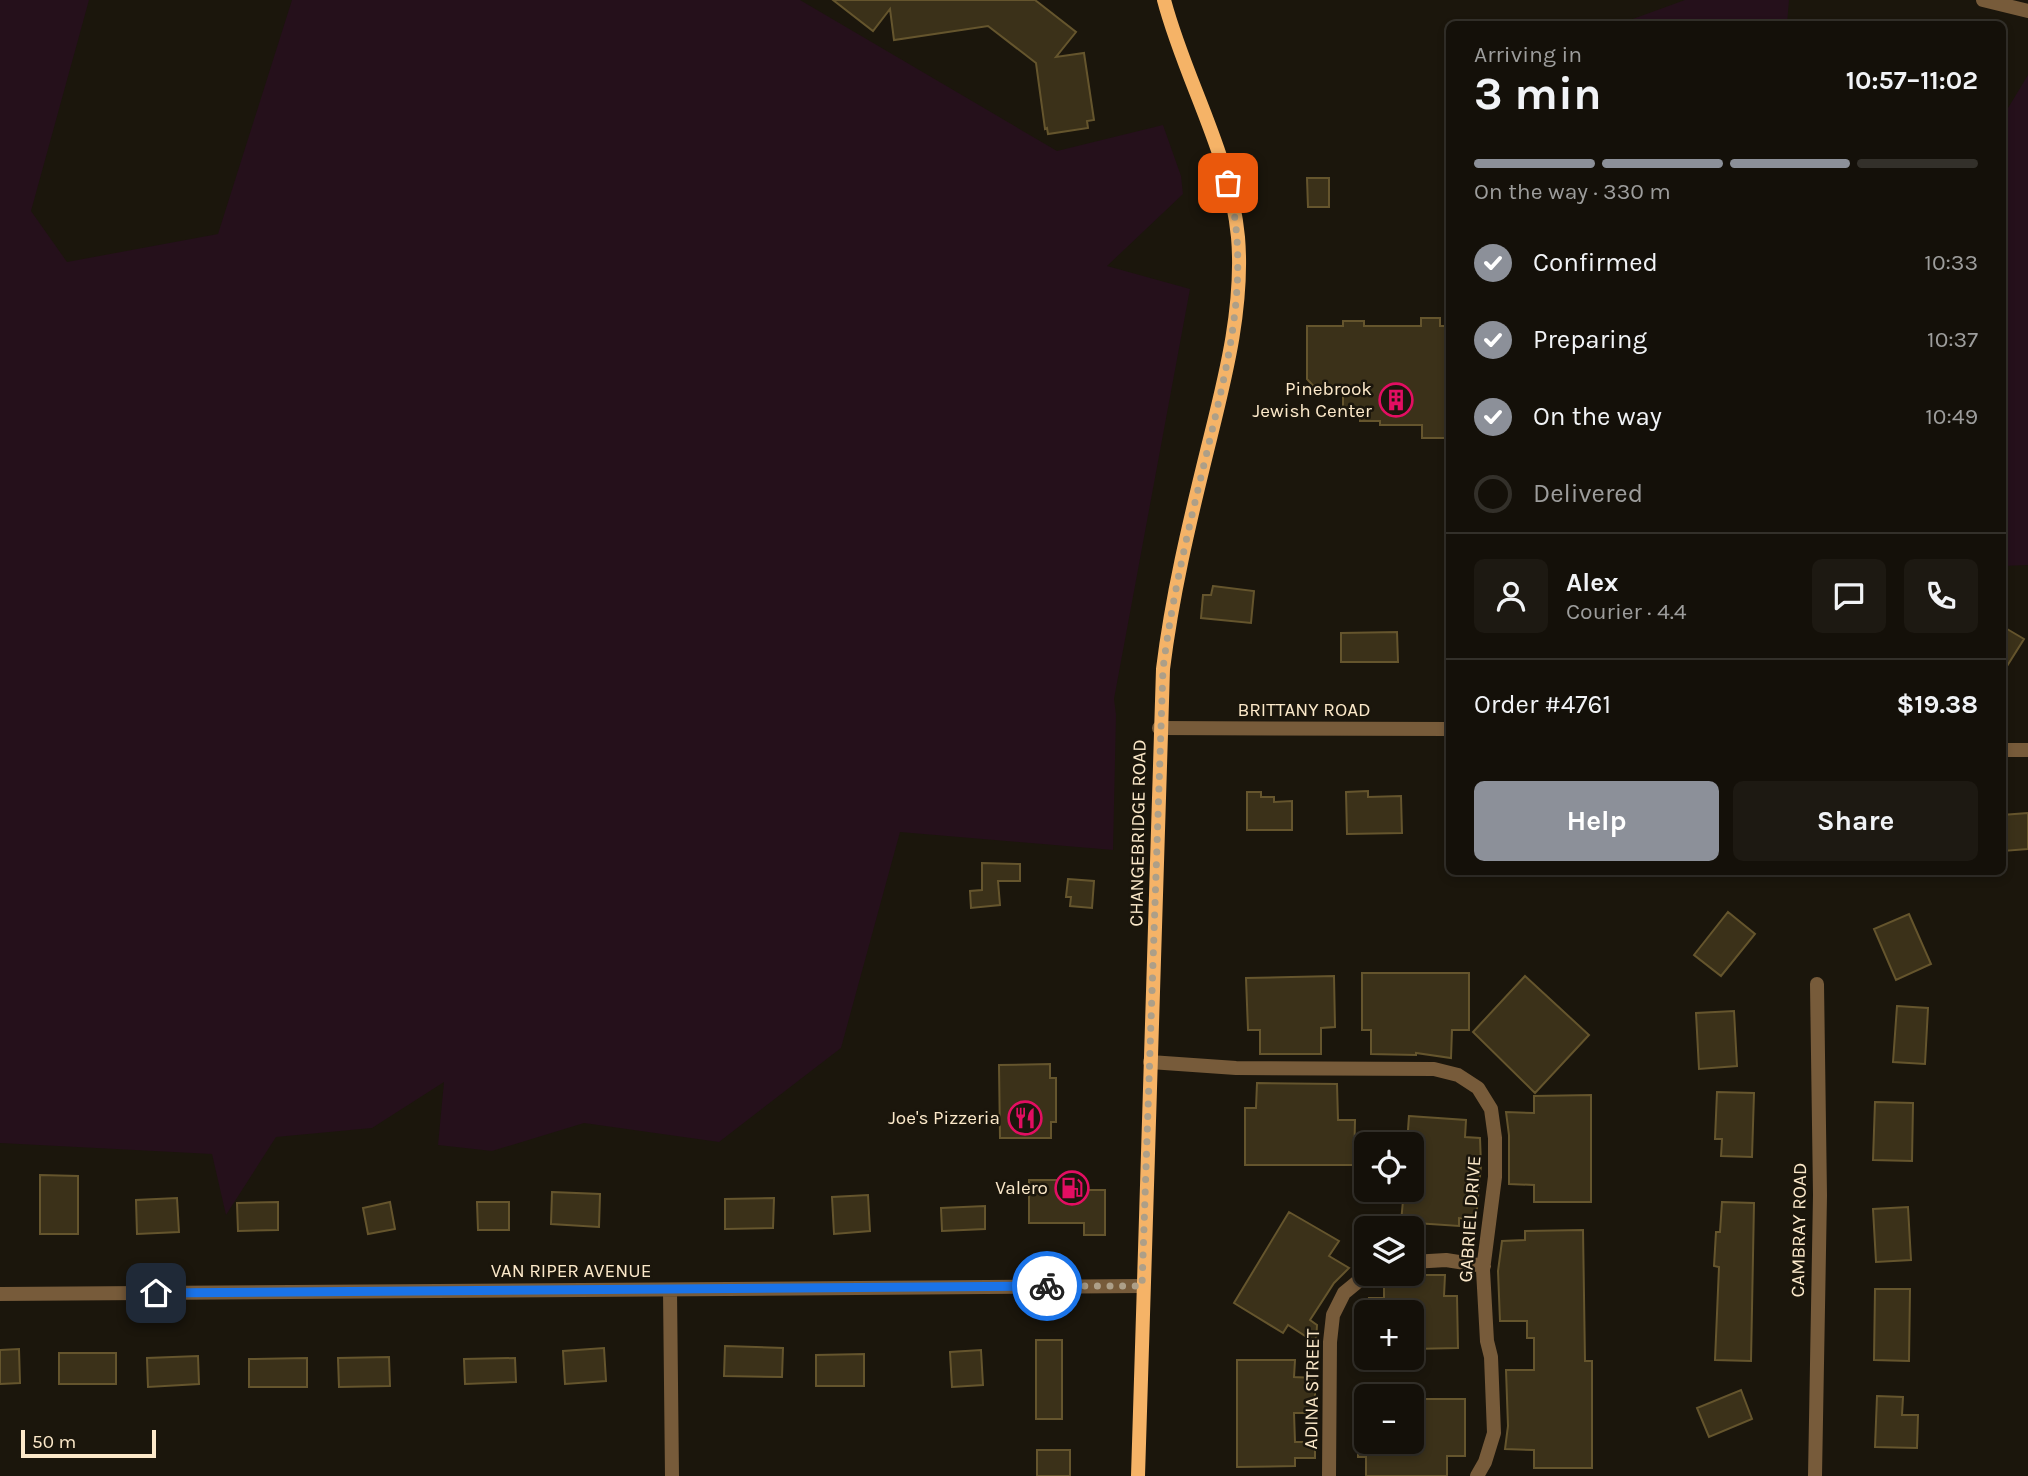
<!DOCTYPE html>
<meta charset="utf-8">
<style>
body{margin:0;font-family:Karla,sans-serif;background:#1d1912;color:#f1f3f6;height:100vh;display:flex;flex-direction:column;font-size:26px;white-space:nowrap}
*{box-sizing:border-box;margin:0}
p{font-size:23px;color:#9d9d9c}
.icon{flex:none;width:38px;height:38px;fill:none;stroke:currentColor;stroke-width:2;stroke-linecap:round;stroke-linejoin:round}
.map{position:relative;flex:1;overflow:hidden}
.details{position:absolute;left:1446px;top:21px;width:560px;height:854px;display:flex;flex-direction:column;background:#141009;border-radius:10px;box-shadow:0 4px 10px #0003,0 0 0 2px #33302a}
.details>*{flex:none}
.buttons{position:absolute;left:1354px;top:1132px;display:grid;gap:14px}
.buttons a{display:grid;place-items:center;width:70px;height:70px;border-radius:10px;background:#141009;box-shadow:0 4px 10px #0003,0 0 0 2px #33302a;font-size:35px}
.scale{position:absolute;left:21px;bottom:18px;width:135px;box-sizing:border-box;padding-left:7px;border:4px solid #fce9ca;border-top:0;font-size:19px;line-height:24px;white-space:nowrap;color:#fce9ca;-webkit-text-stroke:5px #1b160c;paint-order:stroke}
.pin{position:absolute;display:grid;place-items:center;width:60px;height:60px;color:#fff;margin:-30px;border-radius:14px;box-shadow:0 4px 10px #0006}
.courier{position:absolute;display:grid;place-items:center;width:70px;height:70px;margin:-35px;border:5px solid #1a73e8;border-radius:50%;background:#fff;color:#222;box-shadow:0 2px 9px #0007}
.overview em{font-style:normal;font-weight:700}
.overview div{display:flex;flex-direction:column-reverse}
.overview{display:flex;align-items:center;justify-content:space-between;height:119px;padding:0 28px}
h1{font-size:46px;font-weight:700;line-height:52px}
.bar{display:grid;grid-template-columns:repeat(4,1fr);gap:10px 7px;align-content:center;height:84px;padding:0 28px}
.bar i{height:9px;border-radius:5px;background:#33302a}
.bar .active{background:#8c9099}
.bar p{grid-column:span 4}
.line{display:flex;align-items:center;gap:18px;padding:0 28px;border-top:2px solid #33302a}
.line div{flex:1}
.round{display:grid;place-items:center;flex:none;width:74px;height:74px;border-radius:10px;background:#1d1912}
ol{padding:0 28px;list-style:none}
li{display:flex;align-items:center;gap:21px;height:77px}
li p{margin-inline-start:auto}
li .icon{padding:7px;border-radius:50%;background:#8c9099;color:#fff;stroke-width:4}
li:last-child{color:#9d9d9c}
li i{width:38px;height:38px;border:4px solid #33302a;border-radius:50%}
.button{display:flex;gap:14px;margin-top:auto;padding:14px 28px}
.button a{flex:1;height:80px;border-radius:10px;background:#8c9099;color:#fff;font-size:28px;font-weight:700;line-height:80px;text-align:center}
.button a+a{background:#1d1912;color:#f1f3f6}
.map>svg:first-child{display:block}
.green{fill:#25101b}
.building{fill:#3b3119;stroke:#65552d;stroke-width:2}
.lines{fill:none;stroke-linecap:round;stroke-linejoin:round}
.minor{stroke:#775b3a;stroke-width:14}
.secondary{stroke:#f5b367;stroke-width:14}
.done{stroke:#ad9f88;stroke-width:7;stroke-dasharray:0 12.6}
.route{stroke:#1a73e8;stroke-width:9}
.labels{text-anchor:middle;dominant-baseline:central;stroke-width:5;stroke-linejoin:round;paint-order:stroke}
.poi-label{font-size:19px;fill:#fce9ca;stroke:#1b160c;text-anchor:end}
.street-label{font-size:19px;fill:#fce9ca;stroke:#1b160c}
</style>
<div class="map">
<svg width="2028" height="1476" viewBox="0 0 2028 1476">
<rect width="100%" height="100%" fill="#1b160c"/>
<path class="green" d="M0,0H89L31,211L67,262L218,234L292,0H800L1057,151L1163,125L1181,176L1183,194L1107,266L1190,289L1114,699L1116,715L1113,850L900,832L841,1048L719,1142L584,1123L492,1151L438,1145L444,1082L372,1128L276,1137L226,1215L212,1154L0,1143Z
M1685,0H1789L1787,24H1619Z
M2028,75V565L2002,566V118Z"/>
<path class="building" d="M833,0H1035L1076,32L1056,57L1084,53L1094,120L1087,121L1088,128L1048,134L1047,128L1045,129L1036,63L988,26L894,40L890,9L873,31Z
M1307,178H1329V207H1308Z
M1421,318H1440V326H1449V438H1422V425H1380V421H1360V415H1352V409H1343V391L1317,390L1307,379V326H1343V321H1364V326H1421Z
M1213,586L1254,591L1251,623L1201,618L1203,595H1211Z
M2002,626L2024,639L2002,674Z
M1397,632L1398,662H1341V633Z
M1368,791V797L1401,796L1402,833L1347,834L1346,792Z
M1247,792H1261V797H1274V802L1292,801V830H1247Z
M2028,813V849L2003,851L2002,815Z
M982,863L1020,864V881H998L1000,905L971,908L970,891L982,890Z
M1068,879L1094,881L1092,908L1070,906L1071,897H1066Z
M1728,912L1755,934L1721,976L1694,955Z
M1909,914L1931,964L1896,980L1874,929Z
M1362,973H1469V1030H1452L1451,1058L1416,1053V1055L1371,1054V1030H1362Z
M1334,976L1335,1027L1321,1028V1054H1260V1030H1248L1246,978Z
M1525,976L1589,1035L1535,1093L1473,1032Z
M1897,1006L1928,1008L1925,1064L1893,1062Z
M1734,1011L1737,1066L1699,1069L1696,1013Z
M1050,1064V1078H1056V1122H1051V1138H1000L999,1065Z
M1257,1083L1337,1084L1338,1120H1355L1354,1165H1245V1108H1256Z
M1717,1092L1754,1093L1752,1157L1721,1156L1722,1139H1715Z
M1591,1095V1202H1534V1185L1509,1184V1135L1506,1112L1534,1113V1096Z
M1875,1102L1913,1103L1912,1161L1873,1160Z
M1409,1116L1466,1120L1465,1137L1480,1138L1481,1165L1476,1220L1459,1218V1226L1401,1222L1404,1190H1412V1144H1407Z
M40,1175L78,1176V1234H40Z
M1029,1180H1071V1190H1105V1235H1084V1223H1029Z
M552,1192L600,1194L599,1227L551,1224Z
M868,1195L870,1231L834,1234L832,1197Z
M177,1198L179,1232L137,1234L136,1200Z
M774,1198L773,1228L725,1229V1199Z
M278,1202V1230L238,1231L237,1203Z
M390,1202L395,1229L368,1234L363,1208Z
M477,1202H509V1230H478Z
M1722,1202L1754,1203L1751,1361L1715,1360L1719,1267L1714,1266L1716,1232H1720Z
M985,1206V1229L942,1231L941,1208Z
M1908,1207L1911,1260L1876,1262L1873,1209Z
M1289,1212L1339,1241L1329,1256L1349,1268L1334,1283L1310,1320L1317,1325L1316,1343L1288,1325L1283,1333L1234,1303Z
M1583,1230L1585,1361H1592V1468H1534V1450L1505,1449L1508,1426L1506,1370H1534V1338H1527V1321H1500L1498,1271L1502,1241L1525,1240V1231Z
M1415,1275H1445L1444,1296H1457L1458,1348L1412,1349V1312H1370L1369,1298H1384V1282Z
M1875,1289H1910L1909,1361L1874,1360Z
M1036,1340H1062V1419H1036Z
M725,1346L783,1348L782,1377L724,1376Z
M604,1348L606,1381L565,1384L563,1351Z
M19,1349L20,1383L0,1384V1350Z
M981,1350L983,1385L952,1387L950,1352Z
M59,1353H116V1384H59Z
M864,1354V1386H816V1355Z
M198,1356L199,1384L148,1387L147,1358Z
M389,1357L390,1386L339,1387L338,1358Z
M307,1358V1387H249V1359Z
M515,1358L516,1382L465,1384L464,1359Z
M1237,1360H1295L1294,1377L1315,1378V1413H1294L1295,1442H1315V1458H1295V1466L1237,1467Z
M1741,1390L1752,1419L1709,1437L1697,1408Z
M1877,1396L1903,1397L1902,1415H1918L1917,1448L1875,1447Z
M1412,1399H1465V1456H1447V1476H1366V1457H1358V1442H1412Z
M1037,1450H1070V1476H1037Z"/>
<g class="lines">
<path class="minor" d="M1983,0L2028,11
M1159,728L1449,729
M2002,750H2028
M1150,1062L1236,1068L1434,1069L1458,1075L1478,1088L1491,1109L1495,1138V1177L1483,1270L1487,1341L1491,1357L1494,1433L1485,1462L1477,1476
M1412,1262L1446,1260L1484,1266
M670,1290L672,1476
M0,1294L1142,1286
M1329,1476L1330,1342L1333,1315L1344,1293L1367,1274
M1815,1476L1820,1195L1817,984"/>
<path class="secondary" d="M1138,1476L1163,669C1172,596 1189,524 1207,451C1224,382 1244,309 1238,237C1230,153 1185,80 1164,0"/>
</g>
<g class="lines">
<path class="done" d="M1047,1286H1142L1163,669C1172,597 1189,527 1206,456C1227,366 1252,276 1228,183"/>
<path class="route" d="M156,1293L1047,1286"/>
</g>
<defs>
<symbol id="building-ring" viewBox="-11 -11 22 22"><circle r="9.5" fill="#1b160c" stroke="#e30e62" stroke-width="1.5"/><path d="M-4-6H4V6H1V3H-1V6H-4ZM-2.5-4.3h1.7v1.8h-1.7ZM.8-4.3h1.7v1.8H.8ZM-2.5-1h1.7V.8h-1.7ZM.8-1h1.7V.8H.8Z" fill="#e30e62"/></symbol>
<symbol id="restaurant-ring" viewBox="-11 -11 22 22"><circle r="9.5" fill="#1b160c" stroke="#e30e62" stroke-width="1.5"/><path d="M-5-6h1v4h1v-4h1v4h1v-4h1v5L-1.5 .5V6h-2V.5L-5-1ZM5-6V6H3V1.5H1.5Q1.5-4 5-6Z" fill="#e30e62"/></symbol>
<symbol id="fuel-ring" viewBox="-11 -11 22 22"><circle r="9.5" fill="#1b160c" stroke="#e30e62" stroke-width="1.5"/><path d="M-5.5-6h7V0h2V4h1.3V-2.5L3-4.5l.8-.8L6-3V5H2.5V1h-1V6h-7ZM-4.2-4.7v3.2H.2V-4.7Z" fill="#e30e62"/></symbol>
</defs>
<g fill-rule="evenodd">
<use href="#building-ring" x="1377" y="381" width="38" height="38"/>
<use href="#restaurant-ring" x="1006" y="1099" width="38" height="38"/>
<use href="#fuel-ring" x="1053" y="1169" width="38" height="38"/>
</g>
<g class="labels">
<g class="poi-label">
<text x="1372" y="389">Pinebrook<tspan x="1372" dy="22">Jewish Center</tspan></text>
<text x="1000" y="1118">Joe's Pizzeria</text>
<text x="1048" y="1188">Valero</text>
</g>
<g class="street-label">
<text x="1304" y="710">BRITTANY ROAD</text>
<text transform="translate(1138 833) rotate(-89)">CHANGEBRIDGE ROAD</text>
<text transform="translate(1470 1219) rotate(-86)">GABRIEL DRIVE</text>
<text transform="translate(1799 1230) rotate(-89)">CAMBRAY ROAD</text>
<text x="571" y="1271">VAN RIPER AVENUE</text>
<text transform="translate(1312 1389) rotate(-89)">ADINA STREET</text>
</g>
</g>
</svg>
<div class="buttons">
<a><svg class="icon" aria-label="locate" viewBox="0 0 24 24"><circle cx="12" cy="12" r="6"/><path d="M12 2v4M12 18v4M2 12h4M18 12h4"/></svg></a>
<a><svg class="icon" aria-label="layers" viewBox="0 0 24 24"><path d="M12 4l9 5-9 5-9-5zM3 14l9 5 9-5"/></svg></a>
<a>+</a>
<a>−</a>
</div>
<div class="scale">50 m</div>
<div class="pin" style="left:1228px;top:183px;background:#ea580c"><svg class="icon" aria-label="bag" viewBox="0 0 24 24"><path d="M5 8h14l-1 12H6zM9 8a3 3 0 0 1 6 0"/></svg></div>
<div class="pin" style="left:156px;top:1293px;background:#1f2937"><svg class="icon" aria-label="home" viewBox="0 0 24 24"><path d="M3 11l9-7 9 7M6 9v11h12V9"/></svg></div>
<div class="courier" style="left:1047px;top:1286px"><svg class="icon" aria-label="bike" viewBox="0 0 24 24"><circle cx="6" cy="16" r="4"/><circle cx="18" cy="16" r="4"/><path d="M6 16l4-8h5l3 8M10 8l3 8H6M13 5h3"/></svg></div>
<section class="details">
<div class="overview"><div><h1>3 min</h1><p>Arriving in</p></div><em>10:57–11:02</em></div>
<div class="bar"><i class="active"></i><i class="active"></i><i class="active"></i><i></i><p>On the way · 330 m</p></div>
<ol>
<li><svg class="icon" aria-label="check" viewBox="0 0 24 24"><path d="M5 12l5 5 9-10"/></svg>Confirmed<p>10:33</p></li>
<li><svg class="icon" aria-label="check" viewBox="0 0 24 24"><path d="M5 12l5 5 9-10"/></svg>Preparing<p>10:37</p></li>
<li><svg class="icon" aria-label="check" viewBox="0 0 24 24"><path d="M5 12l5 5 9-10"/></svg>On the way<p>10:49</p></li>
<li><i></i>Delivered</li>
</ol>
<div class="line" style="height:126px"><a class="round"><svg class="icon" aria-label="person" viewBox="0 0 24 24"><circle cx="12" cy="8" r="4"/><path d="M4 21q1-7 8-7t8 7"/></svg></a><div><b>Alex</b><p>Courier · 4.4</p></div><a class="round"><svg class="icon" aria-label="chat" viewBox="0 0 24 24"><path d="M4 5h16v11H9l-5 4z"/></svg></a><a class="round"><svg class="icon" aria-label="phone" viewBox="0 0 24 24"><path d="M5 4h4l2 5-3 2q2 4 5 5l2-3 5 2v4C11 20 4 13 5 4z"/></svg></a></div>
<div class="line" style="height:91px"><div>Order #4761</div><b>$19.38</b></div>
<div class="button"><a>Help</a><a>Share</a></div>
</section>
</div>
